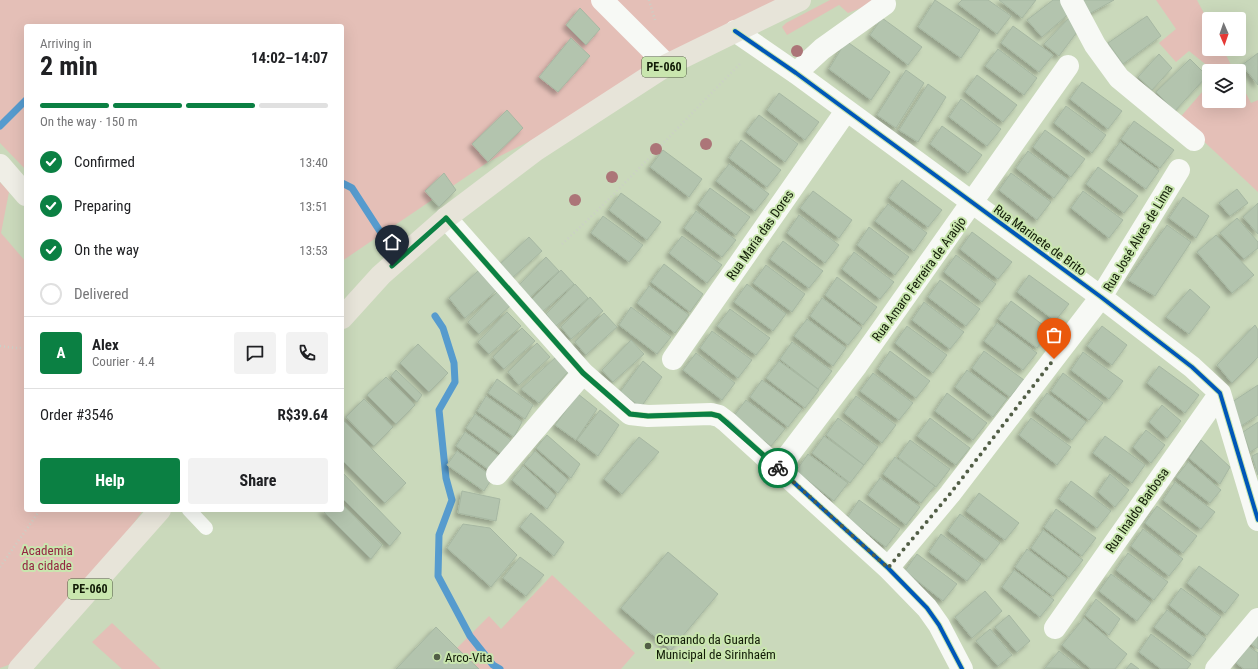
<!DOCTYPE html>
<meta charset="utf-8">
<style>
body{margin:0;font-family:"Roboto Condensed",sans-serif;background:#f2f2f2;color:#202124;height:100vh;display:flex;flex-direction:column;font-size:15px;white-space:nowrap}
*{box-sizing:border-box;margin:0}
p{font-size:13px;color:#757577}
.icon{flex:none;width:22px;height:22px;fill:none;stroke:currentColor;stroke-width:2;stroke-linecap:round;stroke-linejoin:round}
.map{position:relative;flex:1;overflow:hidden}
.drawer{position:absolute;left:24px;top:24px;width:320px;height:488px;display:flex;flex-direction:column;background:#fff;border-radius:4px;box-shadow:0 4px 16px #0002}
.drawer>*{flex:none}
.needle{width:26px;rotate:178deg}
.controls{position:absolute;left:1202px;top:12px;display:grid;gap:8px}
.controls a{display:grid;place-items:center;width:44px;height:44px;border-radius:4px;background:#fff;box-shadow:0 4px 16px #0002;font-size:20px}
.pin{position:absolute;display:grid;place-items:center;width:34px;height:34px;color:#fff;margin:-41px -17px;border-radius:50% 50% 50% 0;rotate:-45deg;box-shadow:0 0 4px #0007}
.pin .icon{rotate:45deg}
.courier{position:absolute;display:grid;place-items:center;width:40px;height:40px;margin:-20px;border:3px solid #0b8043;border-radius:50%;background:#fff;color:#222;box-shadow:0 1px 5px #0007}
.overview em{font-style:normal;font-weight:700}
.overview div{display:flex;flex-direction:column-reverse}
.overview{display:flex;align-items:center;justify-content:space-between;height:68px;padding:0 16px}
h1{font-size:26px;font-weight:700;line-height:30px}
.bar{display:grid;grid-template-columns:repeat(4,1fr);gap:6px 4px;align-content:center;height:48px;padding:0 16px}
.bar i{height:5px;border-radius:3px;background:#e0e0e0}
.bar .current{background:#0b8043}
.bar p{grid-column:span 4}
.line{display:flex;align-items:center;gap:10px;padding:0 16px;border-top:1px solid #e0e0e0}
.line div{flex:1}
.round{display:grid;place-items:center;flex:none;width:42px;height:42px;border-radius:4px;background:#f2f2f2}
ol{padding:0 16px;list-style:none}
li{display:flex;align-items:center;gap:12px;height:44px}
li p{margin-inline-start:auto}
li .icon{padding:4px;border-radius:50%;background:#0b8043;color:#fff;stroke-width:4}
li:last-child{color:#757577}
li i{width:22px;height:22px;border:2px solid #e0e0e0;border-radius:50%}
.button{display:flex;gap:8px;margin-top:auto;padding:8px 16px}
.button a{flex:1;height:46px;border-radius:4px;background:#0b8043;color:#fff;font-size:16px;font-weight:700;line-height:46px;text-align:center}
.button a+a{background:#f2f2f2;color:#202124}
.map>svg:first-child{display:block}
.green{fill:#e4bfb7}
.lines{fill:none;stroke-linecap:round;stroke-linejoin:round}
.stream{stroke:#569bce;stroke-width:7}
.building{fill:#b3c4ae;stroke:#a6b7a2;filter:url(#shadow)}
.path{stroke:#cbd0c6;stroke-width:2.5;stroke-dasharray:1 3;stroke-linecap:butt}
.lane{stroke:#f7f9f5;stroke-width:14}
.street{stroke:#f7f9f5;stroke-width:22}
.secondary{stroke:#efeee6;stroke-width:22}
.primary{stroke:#e7e4d9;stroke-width:22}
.cycleway-casing{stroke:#c9e6ae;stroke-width:6}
.cycleway{stroke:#0057b8;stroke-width:4}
.tree{fill:#ac7578}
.done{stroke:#525e46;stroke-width:4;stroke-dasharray:0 7.2}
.route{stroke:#0b8043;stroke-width:5}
.poi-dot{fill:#525e46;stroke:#c9e6ae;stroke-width:1.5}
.labels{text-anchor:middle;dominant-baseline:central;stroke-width:4;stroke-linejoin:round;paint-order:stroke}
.shield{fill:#c9e6ae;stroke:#495939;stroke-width:1}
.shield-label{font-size:12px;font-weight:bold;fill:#121c07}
.street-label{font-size:13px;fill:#121c07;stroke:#c9e6ae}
.park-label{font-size:13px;fill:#942441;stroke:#c9e6ae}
.poi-label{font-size:13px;fill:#121c07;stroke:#c9e6ae;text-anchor:start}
</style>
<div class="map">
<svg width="1258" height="669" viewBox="0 0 1258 669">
<defs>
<filter id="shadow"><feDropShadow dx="-3.5" dy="3.5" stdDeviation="2" flood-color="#0004"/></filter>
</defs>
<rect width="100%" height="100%" fill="#cad9bb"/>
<path class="green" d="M0,0H810L488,162L342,261V26H26V170L0,143Z
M830,0H881L848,13L839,5L787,35L782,27L786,23Z
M1156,0H1197L1209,23V49H1223L1234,71H1214L1189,51L1176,62L1159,43L1176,29Z
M1239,80L1251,103L1258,100V192L1198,136L1177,121L1209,84V101H1239Z
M0,182L9,192L1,233L26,262V510H143L107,562L19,661L0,668Z
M552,575L635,653L621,669H479L457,648L489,616L501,629Z
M112,623L161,669H122L92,642Z"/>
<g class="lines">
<path class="stream" d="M0,126L26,100
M342,183L352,188L385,239
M435,316L443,328L454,363L455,382L439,410L446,478L452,500L439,535L438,576L470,636L493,665L500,669"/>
</g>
<path class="building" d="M935,0L980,30L961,58L918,27Z
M962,0H988L1011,16L997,34L958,4Z
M999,0H1036L1022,18Z
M1053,0H1065L1073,10L1042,37L1027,20Z
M1079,0H1114L1087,15Z
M580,8L600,29L586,45L566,25Z
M1147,16L1161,36L1123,64L1108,43Z
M1070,17L1080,28L1059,56L1044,44Z
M882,18L922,47L908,65L870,35Z
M1013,26L1053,55L1039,72L1001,43Z
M571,38L590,56L558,92L539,77Z
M846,41L890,72L871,100L829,69Z
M998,49L1037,78L1024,95L985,66Z
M1258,53V85L1242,65Z
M1159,54L1172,68L1152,90L1138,77Z
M1190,59L1207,76L1175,111L1156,92Z
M906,70L924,83L896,128L877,115Z
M977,75L1017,105L1003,122L965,92Z
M1082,82L1122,111L1108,129L1070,99Z
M928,84L946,97L918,142L899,130Z
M779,93L819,122L805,140L767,110Z
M961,99L1001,129L987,146L949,117Z
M1066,106L1106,135L1092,153L1054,123Z
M507,110L523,128L488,162L472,144Z
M759,115L798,144L785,162L746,132Z
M1134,121L1174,150L1160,168L1121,139Z
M942,126L982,155L968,173L930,144Z
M1045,130L1085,159L1071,177L1033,147Z
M741,140L781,170L767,187L729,158Z
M1120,142L1159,171L1146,189L1107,160Z
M663,150L702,179L689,197L650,167Z
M1028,151L1068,180L1054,198L1016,168Z
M729,164L769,194L755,211L716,181Z
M1098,167L1138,196L1124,213L1086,184Z
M444,173L456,190L439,207L425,191Z
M1011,173L1051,202L1037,220L999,190Z
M902,180L942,210L928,227L889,198Z
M710,188L750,217L736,235L698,205Z
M1237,189L1248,203L1230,216L1219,203Z
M813,191L852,220L839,238L800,208Z
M1083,191L1123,220L1109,238L1071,208Z
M621,193L661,222L647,240L609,210Z
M1183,197L1209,216L1196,238L1169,218Z
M1258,203V234L1243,217Z
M888,204L927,233L914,251L875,221Z
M696,211L736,240L722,257L684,228Z
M799,215L839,245L825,263L787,233Z
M603,216L643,245L629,262L591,233Z
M1237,218L1258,242V248L1244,259L1220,233Z
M1167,225L1191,242L1155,296L1128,280Z
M869,227L909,257L895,275L857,245Z
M972,232L1012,262L998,279L960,249Z
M1216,235L1254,275L1232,293L1197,252Z
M682,236L722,265L707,283L669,253Z
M529,237L542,251L511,279L499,265Z
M783,241L823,271L809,288L770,259Z
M854,252L894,282L880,299L842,269Z
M956,255L996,284L982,302L944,272Z
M546,257L559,271L528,299L517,287Z
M664,264L703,294L690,312L651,282Z
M766,265L805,294L792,312L753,283Z
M479,270L497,290L465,318L449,298Z
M561,270L574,284L542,312L531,300Z
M1029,275L1069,304L1055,321L1017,292Z
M837,277L877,307L863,325L825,295Z
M940,280L980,309L966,326L928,297Z
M575,284L588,298L556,326L546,314Z
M747,284L786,314L773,331L734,302Z
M649,286L689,315L675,333L637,303Z
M1190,289L1210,307L1189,334L1166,317Z
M497,292L510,306L479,334L468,322Z
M590,297L603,311L571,339L561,327Z
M822,298L862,328L848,345L810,316Z
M1011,301L1051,331L1037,348L998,319Z
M924,302L964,332L950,349L912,320Z
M631,307L671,337L657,354L619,325Z
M730,309L770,338L756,355L717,326Z
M507,312L521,326L489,354L478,342Z
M604,313L617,327L586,355L575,342Z
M807,319L846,348L833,366L794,336Z
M997,323L1037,353L1023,370L984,341Z
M1255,325L1258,330V357L1232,383L1217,365Z
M907,326L947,355L933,373L895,343Z
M1102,326L1127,345L1112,365L1087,346Z
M522,328L535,341L504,369L493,357Z
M712,331L752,360L738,378L700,348Z
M631,340L644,354L613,382L602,370Z
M792,342L832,371L818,389L780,359Z
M537,343L550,357L519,385L508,372Z
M418,344L448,373L429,392L400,363Z
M890,351L930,381L916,398L878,369Z
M984,351L1024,380L1010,397L972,368Z
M1083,352L1123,381L1109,399L1071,370Z
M696,353L735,383L722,400L683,370Z
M556,357L571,369L539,403L521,389Z
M643,361L662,377L641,407L620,392Z
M779,361L819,390L805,408L766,378Z
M1159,366L1199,395L1185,413L1147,383Z
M396,370L422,395L417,402L391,376Z
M967,370L1007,399L993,417L955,387Z
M873,373L913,403L899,420L860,391Z
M1063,373L1103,403L1089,420L1051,391Z
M386,377L415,405L396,424L367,395Z
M497,379L533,405L525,419L488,393Z
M762,380L802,409L788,427L750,397Z
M1258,385V415L1241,426L1232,402Z
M947,393L987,423L973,440L935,411Z
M1047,393L1086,422L1072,440L1034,411Z
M578,394L597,409L576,440L555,425Z
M486,396L522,422L514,437L477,411Z
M856,396L896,425L882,443L844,413Z
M364,399L393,427L374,446L346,417Z
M746,400L785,429L771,446L733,417Z
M1162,405L1181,421L1167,438L1149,422Z
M600,410L619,425L598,456L577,440Z
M475,414L511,440L503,455L466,428Z
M838,418L878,447L864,465L826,435Z
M930,418L970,448L956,465L917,436Z
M1031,418L1071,447L1057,465L1019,435Z
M342,419L406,483L385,503L342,460Z
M1258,422V447L1250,452L1243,432Z
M1146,430L1165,445L1151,463L1133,447Z
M465,432L500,457L492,472L456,446Z
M547,435L580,464L571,478L536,448Z
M824,436L864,465L850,483L812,453Z
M1105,436L1145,465L1132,483L1093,453Z
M639,437L659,452L622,494L604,479Z
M910,440L950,469L936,487L898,457Z
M1201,440L1230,467L1220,484L1189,458Z
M457,451L493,477L484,491L447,465Z
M535,451L568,480L558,493L524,464Z
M1258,453V475L1252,456Z
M808,454L848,483L834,501L796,471Z
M895,457L935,486L921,503L883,474Z
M1188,462L1221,490L1210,503L1176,477Z
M523,466L556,496L547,509L512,480Z
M342,472L401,533L390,546L342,498Z
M1110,474L1129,490L1115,507L1098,492Z
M880,478L920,507L906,525L868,495Z
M1071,481L1111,511L1097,528L1059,499Z
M1175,482L1215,512L1201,529L1163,500Z
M462,491L500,499L496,521L458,513Z
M979,493L1019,523L1005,540L966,511Z
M859,500L900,529L886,547L847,518Z
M342,504L382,545L371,559L322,510H342Z
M1157,506L1197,536L1183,553L1145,523Z
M1056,509L1096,538L1082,556L1044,527Z
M531,513L564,542L554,556L520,527Z
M960,514L1000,543L986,560L948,531Z
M463,524L490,528L517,555L491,587L447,548Z
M1143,529L1183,559L1169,576L1131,546Z
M1043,530L1083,560L1069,577L1031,548Z
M941,534L981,564L967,581L929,552Z
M1027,549L1067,579L1053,596L1015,567Z
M668,552L718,594L671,650L621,608Z
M1128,553L1168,582L1154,600L1116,570Z
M917,554L957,584L943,601L905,571Z
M520,557L544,575L526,596L503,578Z
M1199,566L1239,595L1225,613L1187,583Z
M1014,570L1054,600L1040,617L1002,587Z
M1111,574L1151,603L1137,621L1099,591Z
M1181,588L1221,617L1207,635L1169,605Z
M985,591L1002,611L972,638L955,617Z
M1096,599L1120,619L1109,635L1085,615Z
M1167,610L1206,639L1193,656L1154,627Z
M1009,615L1030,641L1017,652L995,627Z
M1084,618L1127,654L1115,669H1091L1062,645Z
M1258,626V649L1247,641Z
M436,627L457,648L479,669H396Z
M990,629L1012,655L998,666L976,641Z
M1151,634L1191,664L1187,669H1161L1139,652Z
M1248,646L1258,653V669H1244L1236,663Z
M1059,651L1082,669L1045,668Z
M1131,663L1139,669H1126Z"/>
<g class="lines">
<path class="path" d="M649,0L655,20
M562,244C624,187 681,123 741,63
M0,346L15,348H26
M0,567L40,510"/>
<path class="lane" d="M189,510L206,528"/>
<path class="street" d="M602,0L667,65
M1071,0L1095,45L1119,78L1194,140
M735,31L796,73L1101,297L1192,367L1220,393L1258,520
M796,73L822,49L885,4
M446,218L583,373L630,414L648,416L711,414L719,416L727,422L888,568L927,608L939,625L962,669
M673,359L846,111
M778,469L857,365L1068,66
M497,474L583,373
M888,568L950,494L1101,297L1179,170
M1055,628L1220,393
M1216,669L1258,619"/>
<path class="secondary" d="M0,165L26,195"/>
<path class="primary" d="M342,318L381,275L446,218L536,150L667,65L800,0
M19,669L160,510"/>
<defs>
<path id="cycleway" d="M735,31L796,73L1101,297L1192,367L1220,393L1258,520
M446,218L583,373L630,414L648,416L711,414L719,416L727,422L888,568L927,608L939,625L962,669"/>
</defs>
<use href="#cycleway" class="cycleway-casing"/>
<use href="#cycleway" class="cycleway"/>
</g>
<g class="tree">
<circle cx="797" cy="51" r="6"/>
<circle cx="706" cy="144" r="6"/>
<circle cx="656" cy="149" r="6"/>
<circle cx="612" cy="177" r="6"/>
<circle cx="575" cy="200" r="6"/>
</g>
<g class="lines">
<path class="done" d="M778,468L888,568L950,494L1054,359"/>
<path class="route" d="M392,266L446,218L583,373L630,414L648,416L711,414L719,416L778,468"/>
</g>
<g class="poi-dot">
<circle cx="648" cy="646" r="4"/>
<circle cx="437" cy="657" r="4"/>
</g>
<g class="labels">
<g class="shield">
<rect x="642" y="57" width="44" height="20" rx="3"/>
<rect x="68" y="579" width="44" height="20" rx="3"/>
</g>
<g class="shield-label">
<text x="664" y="67">PE-060</text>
<text x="90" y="589">PE-060</text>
</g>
<g class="street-label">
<text transform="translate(760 235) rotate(-55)">Rua Maria das Dores</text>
<text transform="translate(1138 238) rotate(-59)">Rua José Alves de Lima</text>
<text transform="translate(1040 240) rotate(36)">Rua Marinete de Brito</text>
<text transform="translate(919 279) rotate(-54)">Rua Amaro Ferreira de Araújo</text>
<text transform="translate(1137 510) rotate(-55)">Rua Inaldo Barbosa</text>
</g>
<g class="park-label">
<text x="47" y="550">Academia<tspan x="47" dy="15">da cidade</tspan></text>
</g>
<g class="poi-label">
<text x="656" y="639">Comando da Guarda<tspan x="656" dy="15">Municipal de Sirinhaém</tspan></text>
<text x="445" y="657">Arco-Vita</text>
</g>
</g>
</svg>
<div class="controls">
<a><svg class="needle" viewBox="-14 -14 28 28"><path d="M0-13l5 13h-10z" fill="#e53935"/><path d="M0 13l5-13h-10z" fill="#757577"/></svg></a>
<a><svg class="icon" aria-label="layers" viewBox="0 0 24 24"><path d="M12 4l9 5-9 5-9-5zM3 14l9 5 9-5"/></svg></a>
</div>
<div class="pin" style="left:1054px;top:359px;background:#ea580c"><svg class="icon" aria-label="bag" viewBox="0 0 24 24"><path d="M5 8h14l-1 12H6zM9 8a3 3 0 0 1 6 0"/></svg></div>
<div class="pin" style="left:392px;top:266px;background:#1f2937"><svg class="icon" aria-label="home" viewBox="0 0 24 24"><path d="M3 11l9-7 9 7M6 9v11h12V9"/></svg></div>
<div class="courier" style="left:778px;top:468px"><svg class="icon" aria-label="bike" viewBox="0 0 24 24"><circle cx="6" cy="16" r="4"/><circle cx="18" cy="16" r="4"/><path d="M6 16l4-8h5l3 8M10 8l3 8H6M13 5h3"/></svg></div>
<section class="drawer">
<div class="overview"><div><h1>2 min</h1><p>Arriving in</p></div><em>14:02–14:07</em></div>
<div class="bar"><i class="current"></i><i class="current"></i><i class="current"></i><i></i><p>On the way · 150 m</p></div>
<ol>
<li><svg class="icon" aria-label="check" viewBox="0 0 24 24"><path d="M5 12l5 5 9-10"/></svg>Confirmed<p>13:40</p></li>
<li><svg class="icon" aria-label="check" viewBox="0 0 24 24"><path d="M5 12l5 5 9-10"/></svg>Preparing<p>13:51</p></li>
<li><svg class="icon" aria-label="check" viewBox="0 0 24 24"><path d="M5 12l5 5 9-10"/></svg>On the way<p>13:53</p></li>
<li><i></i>Delivered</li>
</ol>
<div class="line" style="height:72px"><b class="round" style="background:#0b8043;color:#fff">A</b><div><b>Alex</b><p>Courier · 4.4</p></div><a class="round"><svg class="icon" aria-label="chat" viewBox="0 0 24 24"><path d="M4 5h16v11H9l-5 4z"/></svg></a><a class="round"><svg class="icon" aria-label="phone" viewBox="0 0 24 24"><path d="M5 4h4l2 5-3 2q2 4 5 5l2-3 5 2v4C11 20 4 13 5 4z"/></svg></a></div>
<div class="line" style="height:52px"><div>Order #3546</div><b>R$39.64</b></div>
<div class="button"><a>Help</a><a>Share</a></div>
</section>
</div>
